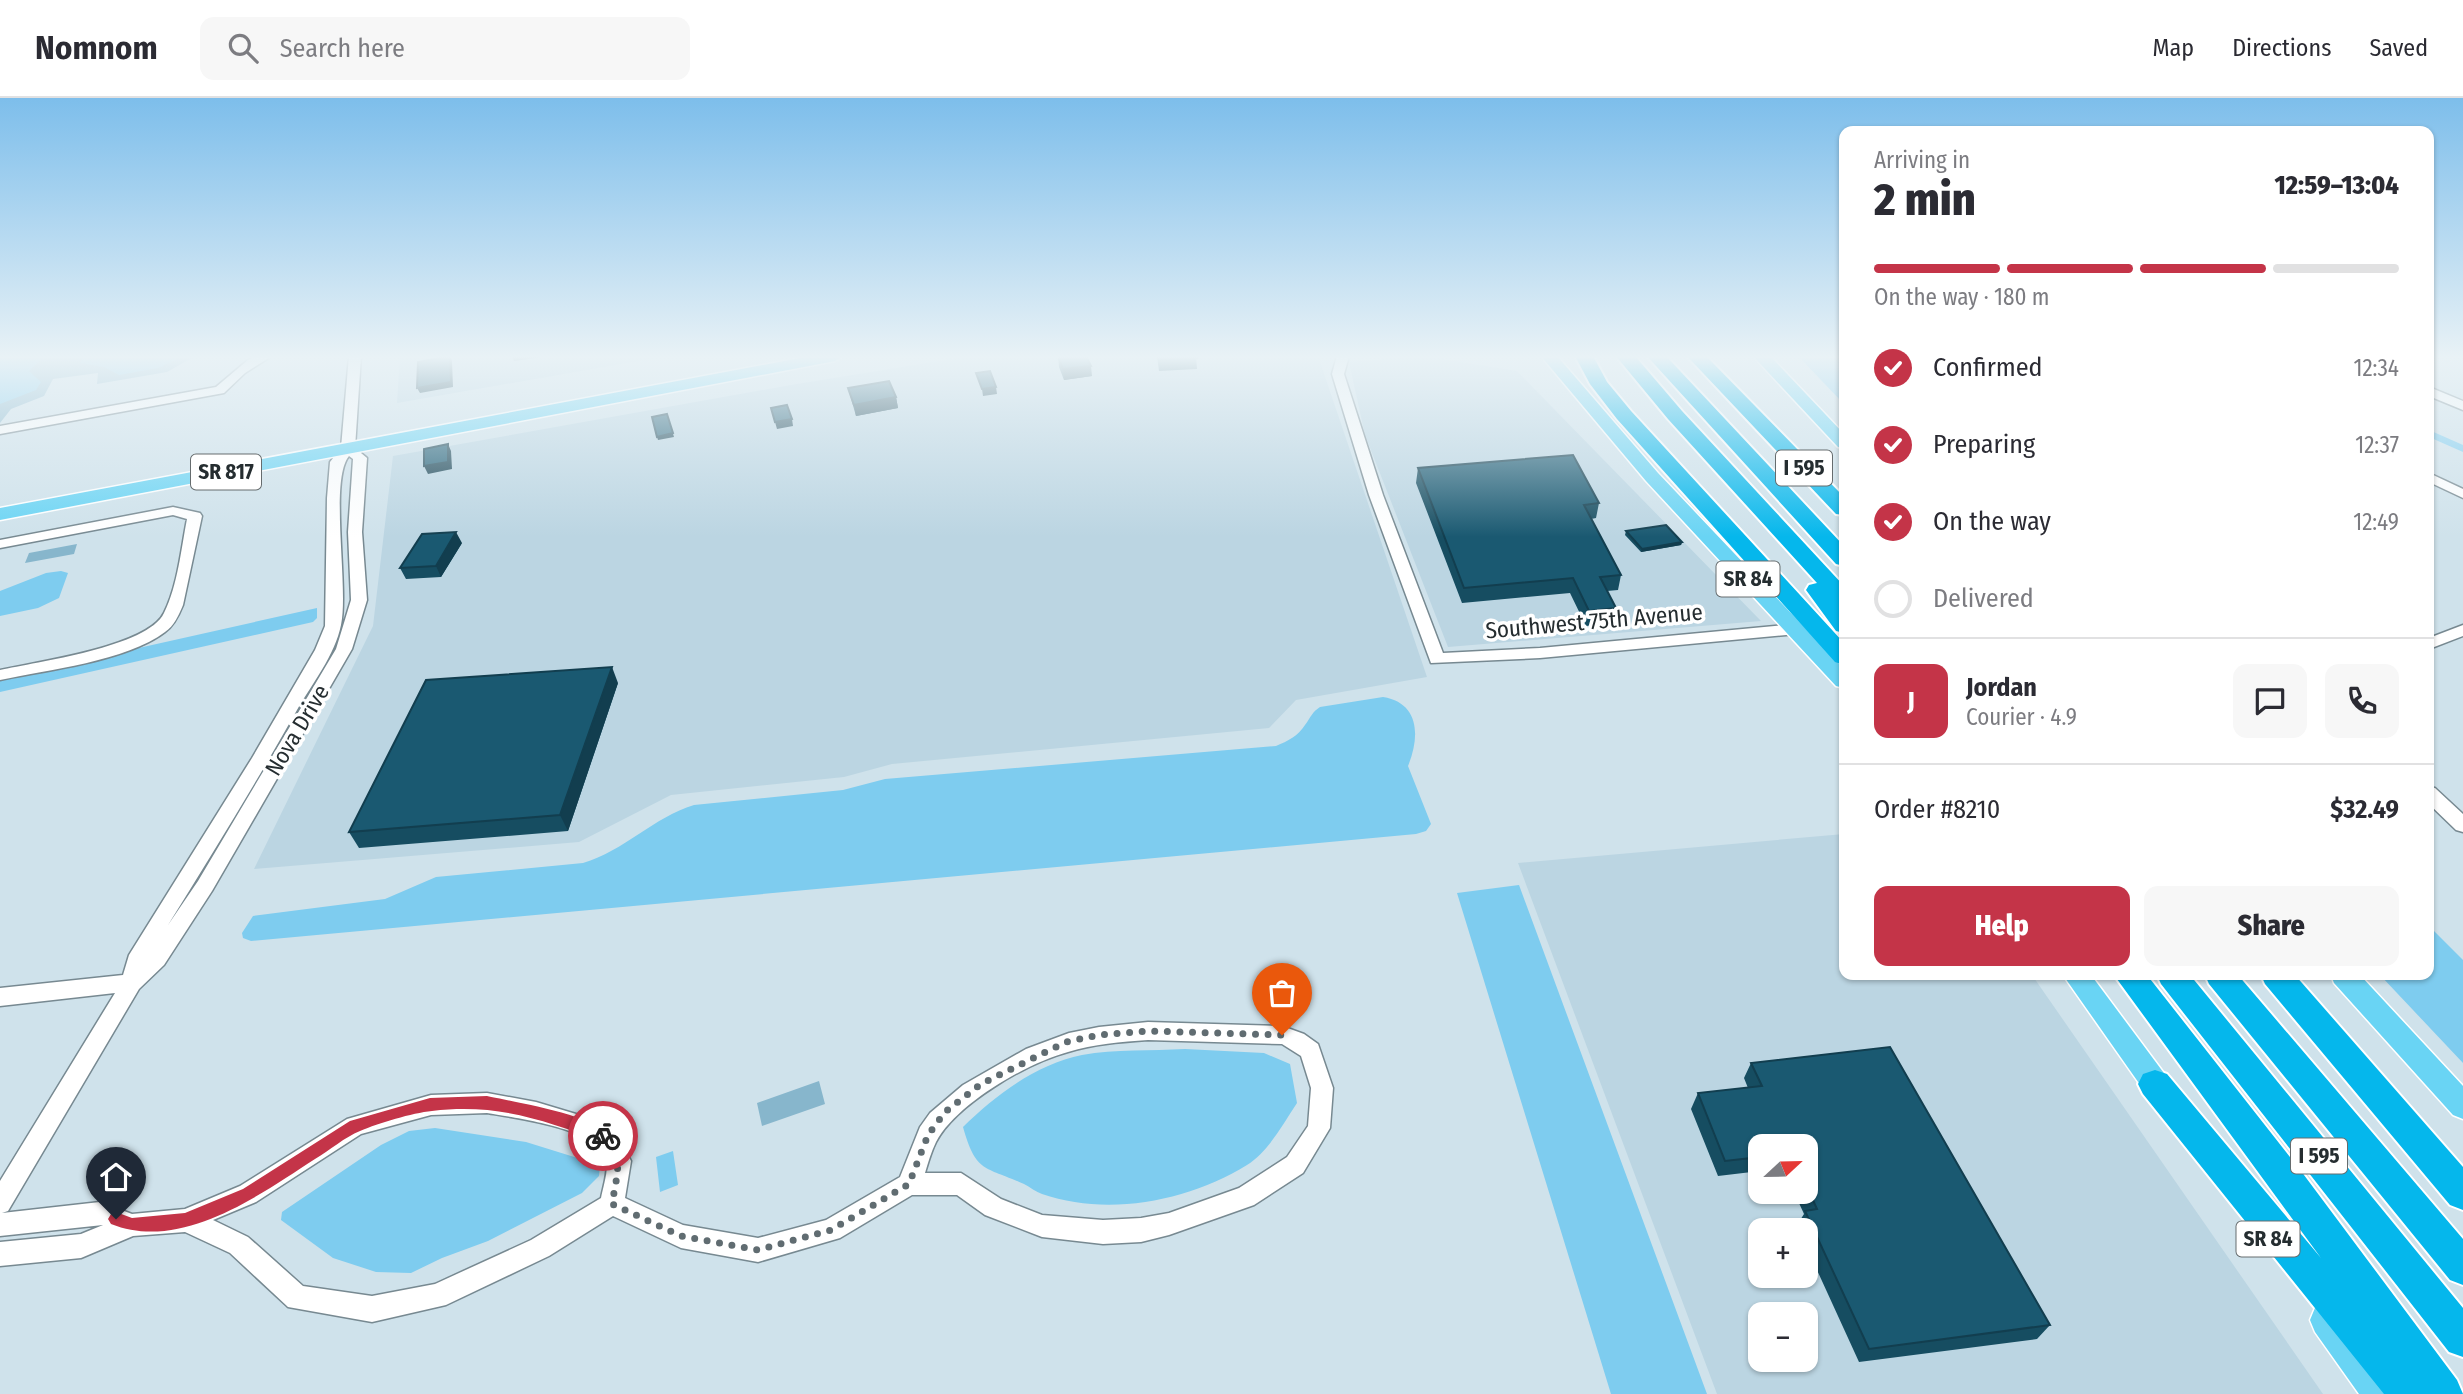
<!DOCTYPE html>
<meta charset="utf-8">
<style>
body{margin:0;font-family:"Fira Sans Condensed",sans-serif;background:#f7f7f7;color:#2b2b33;height:100vh;display:flex;flex-direction:column;font-size:26px;white-space:nowrap}
*{box-sizing:border-box;margin:0}
p{font-size:23px;color:#7c7c81}
.icon{flex:none;width:38px;height:38px;fill:none;stroke:currentColor;stroke-width:2;stroke-linecap:round;stroke-linejoin:round}
.map{position:relative;flex:1;overflow:hidden}
.side{position:absolute;left:1839px;top:28px;width:595px;height:854px;display:flex;flex-direction:column;background:#fff;border-radius:14px;box-shadow:0 2px 5px #0004}
.side>*{flex:none}
.needle{width:46px;rotate:68deg}
.controls{position:absolute;left:1748px;top:1036px;display:grid;gap:14px}
.controls a{display:grid;place-items:center;width:70px;height:70px;border-radius:14px;background:#fff;box-shadow:0 2px 5px #0004;font-size:35px}
.pin{position:absolute;display:grid;place-items:center;width:60px;height:60px;color:#fff;margin:-72px -30px;border-radius:50% 50% 50% 0;rotate:-45deg;box-shadow:0 0 7px #0007}
.pin .icon{rotate:45deg}
.courier{position:absolute;display:grid;place-items:center;width:70px;height:70px;margin:-35px;border:5px solid #c43448;border-radius:50%;background:#fff;color:#222;box-shadow:0 2px 9px #0007}
.headline em{font-style:normal;font-weight:800}
.headline div{display:flex;flex-direction:column-reverse}
.headline{display:flex;align-items:center;justify-content:space-between;height:119px;padding:0 35px}
h1{font-size:46px;font-weight:800;line-height:52px}
.bar{display:grid;grid-template-columns:repeat(4,1fr);gap:10px 7px;align-content:center;height:84px;padding:0 35px}
.bar i{height:9px;border-radius:5px;background:#e1e1e2}
.bar .on{background:#c43448}
.bar p{grid-column:span 4}
.line{display:flex;align-items:center;gap:18px;padding:0 35px;border-top:2px solid #e1e1e2}
.line div{flex:1}
.round{display:grid;place-items:center;flex:none;width:74px;height:74px;border-radius:14px;background:#f7f7f7}
ol{padding:0 35px;list-style:none}
li{display:flex;align-items:center;gap:21px;height:77px}
li p{margin-inline-start:auto}
li .icon{padding:7px;border-radius:50%;background:#c43448;color:#fff;stroke-width:4}
li:last-child{color:#7c7c81}
li i{width:38px;height:38px;border:4px solid #e1e1e2;border-radius:50%}
.cta{display:flex;gap:14px;margin-top:auto;padding:14px 35px}
.cta a{flex:1;height:80px;border-radius:14px;background:#c43448;color:#fff;font-size:28px;font-weight:800;line-height:80px;text-align:center}
.cta a+a{background:#f7f7f7;color:#2b2b33}
header{display:flex;align-items:center;gap:42px;box-sizing:border-box;height:98px;padding:0 35px;background:#fff;border-bottom:2px solid #e1e1e2}
header strong{font-size:33px}
nav{display:flex;gap:38px;margin-inline-start:auto;font-size:24px}
.search{width:490px;height:63px;background:#f7f7f7;display:flex;align-items:center;gap:18px;box-sizing:border-box;padding:0 24px;border-radius:14px;color:#7c7c81;font-size:26px}
.map>svg:first-child{display:block}
.built{fill:#bbd5e2;fill-rule:evenodd}
.green{fill:#87b6cc}
.water{fill:#7eccef}
.lines{fill:none;stroke-linecap:round;stroke-linejoin:round}
.canal{fill:#7eccef;fill-rule:evenodd}
.minor-casing{stroke:#778991;stroke-width:3}
.major-casing{stroke:#fff;stroke-width:3}
.highway-casing{stroke:#fff;stroke-width:4}
.minor{fill:#fff;fill-rule:evenodd}
.major{fill:#69d4f4;fill-rule:evenodd}
.highway{fill:#05b7ec;fill-rule:evenodd}
.wall{fill:#164d61}
.shaded-wall{fill:#123e4f}
.building{fill:#1a5971;stroke:#123e4f;stroke-width:2}
.route{fill:#c43448}
.done{stroke:#606c71;stroke-width:7;stroke-dasharray:0 12.6}
.labels{text-anchor:middle;dominant-baseline:central;stroke-width:7;stroke-linejoin:round;paint-order:stroke}
.shield{fill:#fff;stroke:#666c6e;stroke-width:2}
.shield-label{font-size:21px;font-weight:bold;fill:#252d30}
.street-label{font-size:23px;fill:#252d30;stroke:#fff}
</style>
<header>
<strong>Nomnom</strong>
<div class="search"><svg class="icon" aria-label="search" viewBox="0 0 24 24"><circle cx="10" cy="10" r="6"/><path d="M15 15l6 6"/></svg>Search here</div>
<nav><a>Map</a><a>Directions</a><a>Saved</a></nav>
</header>
<div class="map">
<svg width="2463" height="1296" viewBox="0 0 2463 1296">
<rect width="100%" height="100%" fill="#cfe2eb"/>
<path class="built" d="M412,258H667L397,305L400,260Z
M970,258H1318L1427,579L1296,602L1269,630L892,666L844,679L671,697L579,744L254,771L373,528L393,358L791,287Z
M1423,258L1517,273L1761,523L1448,549L1365,337L1349,264Z
M1844,736V877H2032L2323,1296H1717L1518,765ZM1760,1048H1806V1094H1760ZM1760,1132H1806V1178H1760ZM1760,1216H1806V1262H1760Z"/>
<path class="green" d="M0,258H195L167,274L97,286L98,275L53,281L44,298L11,311L0,325Z
M77,446L74,456L25,465L29,455Z
M819,983L825,1006L762,1028L757,1005Z"/>
<path class="water" d="M0,258H45L29,273L41,284L36,292L0,306Z
M84,258H184L158,270L119,277L104,269L80,265Z
M1798,258H1844V306Z
M61,473L68,475L59,500L38,510L0,518V493L46,475Z
M317,510V520L313,524L0,594V581Z
M1383,599C1420,605 1420,639 1408,668L1431,726L1426,733L1416,736L251,843L243,840L242,835L253,818L385,801L436,779L583,765C624,753 654,719 694,707L843,692L885,681L1276,648C1288,643 1298,638 1305,627C1311,619 1312,614 1320,609Z
M1519,787L1707,1296H1611L1457,795Z
M2429,828L2463,862V965L2380,877H2429Z
M1185,951L1264,955L1290,966L1297,1005C1283,1026 1269,1053 1247,1067C1189,1103 1108,1119 1042,1096C1036,1094 1030,1089 1024,1086C984,1068 976,1075 963,1029C995,997 1037,966 1082,957C1115,951 1152,953 1185,951Z
M435,1030L526,1044L600,1067L599,1078L582,1095L488,1143L442,1160L411,1175L376,1174L333,1160L281,1122L282,1114L381,1047L409,1033Z
M673,1053L678,1087L660,1094L656,1059Z"/>
<g class="lines">
<path class="canal" d="M2429,332L2463,347V354L2429,339Z"/>
<defs>
<path id="minor" d="M272,258L245,275L224,295L0,336V328L216,289L248,262L256,258Z
M349,258H361L355,350L367,360L362,434L367,502L352,551L212,793L164,867L139,891L8,1113L2,1115L100,1104L132,1116L185,1111L240,1088L347,1021L431,997L487,995L536,1004L586,1019L616,1034L631,1063L625,1100L683,1127L758,1140L826,1122L900,1079L920,1029L930,1015L963,987L1026,951L1069,935L1099,929L1148,924L1282,928L1304,936L1318,946L1333,990L1330,1030L1303,1075L1254,1107L1169,1137L1141,1144L1103,1146L1042,1139L985,1117L957,1097H912L840,1140L758,1164L681,1150L613,1118L549,1158L446,1207L372,1224L288,1209L230,1155L185,1134L133,1138L81,1160L0,1168V1144L81,1136L103,1127L0,1138V1083L115,895L0,908V890L123,877L129,857L252,660L315,552L325,528L327,400L330,364L341,350ZM349,358L353,361L348,434L351,502L336,551L198,783L168,827C212,756 256,685 297,612C312,586 335,557 341,527C349,490 329,382 349,358ZM1148,942L1282,946L1301,958L1311,990L1308,1028L1287,1059L1239,1090L1169,1115L1141,1120L1103,1122L1042,1117L1001,1101L961,1075H925C928,1065 931,1054 936,1044C956,1006 1027,965 1068,954C1094,946 1121,944 1148,942ZM487,1015C516,1020 598,1030 606,1061C609,1072 603,1089 601,1100L531,1142L435,1186L372,1198L303,1188L248,1139L213,1122L256,1104L361,1036L431,1017Z
M1337,258H1349L1344,276L1383,397L1443,555L1540,550L1797,526L1805,531L1797,536L1540,560L1431,565L1369,397L1332,276Z
M2429,289L2463,303V312L2429,298Z
M2429,375L2463,391V400L2429,384Z
M173,409L200,415L202,418L183,507C179,517 174,528 165,534C127,563 47,572 0,582V572C36,564 148,549 164,515C178,487 181,451 187,421L173,417L0,450V442Z
M2463,527V538L2429,551V540Z
M2429,689L2435,690L2463,716V734L2456,732L2429,706Z"/>
<path id="major" d="M811,258H843L835,263L0,422V410Z
M1541,258H1557L1658,375L1844,571V590L1836,588L1646,383Z
M1753,258H1770L1844,336V350L1838,349Z
M2063,877H2091L2175,990L2180,999L2175,1008L2165,1012L2155,1008Z
M2331,877H2360L2463,988V1021L2453,1017L2334,885Z
M2327,1205L2339,1210L2392,1284L2397,1296H2359L2315,1234L2310,1222L2315,1210Z"/>
<path id="highway" d="M1575,258H1593L1607,284L1631,313L1844,545V567L1835,564L1617,321L1590,286Z
M1616,258H1635L1682,313L1844,488V508L1840,507L1844,513V535L1836,533L1806,492L1809,487L1817,485L1668,321Z
M1647,258H1666L1844,448V468L1836,466Z
M1687,258H1706L1844,399V417L1836,416Z
M2114,877H2147L2301,1073L2457,1282L2463,1296H2384L2143,996L2138,986L2143,976L2155,972L2167,976L2321,1160Z
M2157,877H2190L2463,1210V1259L2449,1254L2161,886Z
M2205,877H2238L2463,1141V1187L2450,1182L2209,886Z
M2261,877H2295L2463,1069V1112L2450,1107L2265,886Z"/>
</defs>
<use href="#minor" class="minor-casing"/>
<use href="#major" class="major-casing"/>
<use href="#highway" class="highway-casing"/>
<use href="#minor" class="minor"/>
<use href="#major" class="major"/>
<use href="#highway" class="highway"/>
</g>
<path class="wall" d="M1058,258L1092,278L1064,282L1059,269Z
M1157,258H1196L1197,271L1159,273Z
M848,290L896,299L898,310L856,318Z
M1418,370L1599,405L1596,420L1591,421L1621,477L1618,492L1607,493L1616,510L1612,526L1586,528L1570,495L1462,505L1416,385Z
M1626,433L1682,444L1681,447L1641,454L1625,437Z
M462,445L441,479L406,481L400,470Z
M618,585L568,733L359,750L349,734Z
M1751,965L2050,1227L2037,1241L1859,1264L1806,1148V1132H1799L1797,1127L1804,1116L1794,1094H1806V1048H1760V1073L1718,1078L1691,1011L1698,995L1748,990L1744,980Z"/>
<path class="shaded-wall" d="M450,258L452,263L453,289L420,295L417,290Z
M512,258H551L514,263Z
M1091,268L1092,278L1064,282L1063,271Z
M996,289L997,296L983,298L982,291Z
M896,299L898,310L856,318L854,307Z
M667,316L674,339L658,342L657,339Z
M792,321L793,328L777,331L775,324Z
M448,346L451,353L452,371L428,376L424,368Z
M456,434L462,445L441,479L436,468Z
M1682,444L1681,447L1641,454L1642,451Z
M612,569L618,585L568,733L560,717Z"/>
<path class="building" d="M450,258L451,284L417,290L418,264Z
M1058,258H1086L1091,268L1063,271Z
M1158,258H1196L1197,260L1159,262Z
M990,273L996,289L982,291L976,275Z
M889,283L896,299L854,307L848,290Z
M787,307L792,321L775,324L771,310Z
M667,316L673,335L657,339L652,319Z
M448,346V364L424,368V351Z
M1573,357L1599,405L1584,407L1621,477L1600,479L1616,510L1589,513L1573,480L1464,490L1418,370Z
M1666,427L1682,444L1642,451L1626,433Z
M456,434L436,468L400,470L422,436Z
M612,569L560,717L349,734L426,582Z
M1890,949L2050,1227L1869,1251L1805,1113L1817,1111L1806,1087V1048H1760V1059L1725,1063L1698,995L1762,988L1751,965Z"/>
<linearGradient id="sky" x2="0" y2="1"><stop stop-color="#7dbeeb"/><stop offset="0.59" stop-color="#e9f2f6"/><stop offset="1" stop-color="#e9f2f6" stop-opacity="0"/></linearGradient>
<rect width="2463" height="439" fill="url(#sky)"/>
<path class="route" d="M487,998C510,1003 600,1018 610,1038L603,1044C544,1022 497,1005 432,1013C412,1015 379,1025 360,1033C345,1039 330,1052 315,1061C258,1098 181,1154 111,1126L108,1121L111,1116L116,1114L132,1120L185,1115L243,1091L350,1023L430,1000Z"/>
<g class="lines">
<path class="done" d="M603,1038C627,1050 615,1085 612,1106L681,1138L758,1152L831,1132L909,1086L928,1037L945,1014L981,986L1066,944L1099,937L1148,933L1282,937"/>
</g>
<g class="labels">
<g class="shield">
<rect x="1776" y="352.5" width="56" height="35" rx="5"/>
<rect x="191" y="356.5" width="70" height="35" rx="5"/>
<rect x="1716.5" y="463.5" width="63" height="35" rx="5"/>
<rect x="2291" y="1040.5" width="56" height="35" rx="5"/>
<rect x="2236.5" y="1123.5" width="63" height="35" rx="5"/>
</g>
<g class="shield-label">
<text x="1804" y="370">I 595</text>
<text x="226" y="374">SR 817</text>
<text x="1748" y="481">SR 84</text>
<text x="2319" y="1058">I 595</text>
<text x="2268" y="1141">SR 84</text>
</g>
<g class="street-label">
<text transform="translate(1594 523) rotate(-5)">Southwest 75th Avenue</text>
<text transform="translate(297 632) rotate(-59)">Nova Drive</text>
</g>
</g>
</svg>
<div class="controls">
<a><svg class="needle" viewBox="-14 -14 28 28"><path d="M0-13l5 13h-10z" fill="#e53935"/><path d="M0 13l5-13h-10z" fill="#7c7c81"/></svg></a>
<a>+</a>
<a>−</a>
</div>
<div class="pin" style="left:1282px;top:937px;background:#ea580c"><svg class="icon" aria-label="bag" viewBox="0 0 24 24"><path d="M5 8h14l-1 12H6zM9 8a3 3 0 0 1 6 0"/></svg></div>
<div class="pin" style="left:116px;top:1121px;background:#1f2937"><svg class="icon" aria-label="home" viewBox="0 0 24 24"><path d="M3 11l9-7 9 7M6 9v11h12V9"/></svg></div>
<div class="courier" style="left:603px;top:1038px"><svg class="icon" aria-label="bike" viewBox="0 0 24 24"><circle cx="6" cy="16" r="4"/><circle cx="18" cy="16" r="4"/><path d="M6 16l4-8h5l3 8M10 8l3 8H6M13 5h3"/></svg></div>
<section class="side">
<div class="headline"><div><h1>2 min</h1><p>Arriving in</p></div><em>12:59–13:04</em></div>
<div class="bar"><i class="on"></i><i class="on"></i><i class="on"></i><i></i><p>On the way · 180 m</p></div>
<ol>
<li><svg class="icon" aria-label="check" viewBox="0 0 24 24"><path d="M5 12l5 5 9-10"/></svg>Confirmed<p>12:34</p></li>
<li><svg class="icon" aria-label="check" viewBox="0 0 24 24"><path d="M5 12l5 5 9-10"/></svg>Preparing<p>12:37</p></li>
<li><svg class="icon" aria-label="check" viewBox="0 0 24 24"><path d="M5 12l5 5 9-10"/></svg>On the way<p>12:49</p></li>
<li><i></i>Delivered</li>
</ol>
<div class="line" style="height:126px"><b class="round" style="background:#c43448;color:#fff">J</b><div><b>Jordan</b><p>Courier · 4.9</p></div><a class="round"><svg class="icon" aria-label="chat" viewBox="0 0 24 24"><path d="M4 5h16v11H9l-5 4z"/></svg></a><a class="round"><svg class="icon" aria-label="phone" viewBox="0 0 24 24"><path d="M5 4h4l2 5-3 2q2 4 5 5l2-3 5 2v4C11 20 4 13 5 4z"/></svg></a></div>
<div class="line" style="height:91px"><div>Order #8210</div><b>$32.49</b></div>
<div class="cta"><a>Help</a><a>Share</a></div>
</section>
</div>
